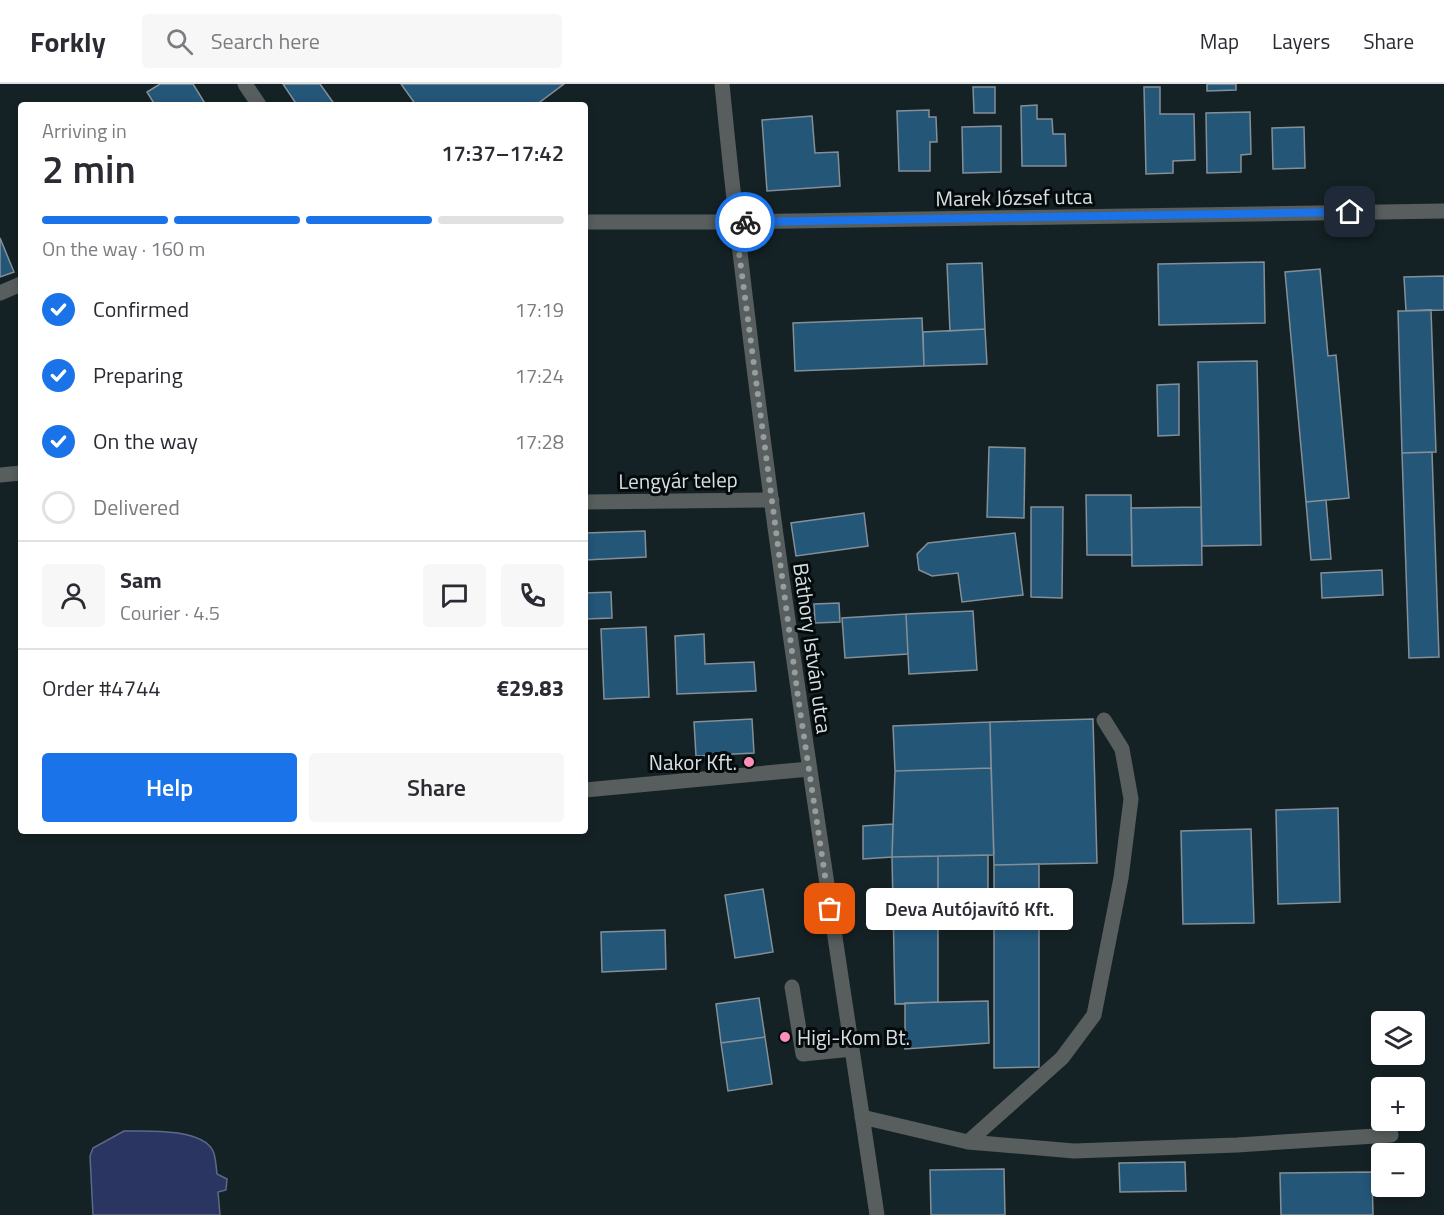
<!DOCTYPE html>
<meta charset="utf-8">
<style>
body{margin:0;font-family:"Titillium Web",sans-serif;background:#f7f7f7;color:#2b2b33;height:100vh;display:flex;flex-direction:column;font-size:22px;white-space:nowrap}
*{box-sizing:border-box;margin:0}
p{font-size:20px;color:#7c7c81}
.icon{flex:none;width:33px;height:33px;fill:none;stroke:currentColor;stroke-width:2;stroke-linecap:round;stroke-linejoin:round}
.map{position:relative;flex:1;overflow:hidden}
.panel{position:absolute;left:18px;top:18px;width:570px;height:732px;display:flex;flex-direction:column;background:#fff;border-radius:6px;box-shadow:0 3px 9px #0003}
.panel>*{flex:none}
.tools{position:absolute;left:1371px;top:927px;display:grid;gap:12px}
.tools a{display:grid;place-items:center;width:54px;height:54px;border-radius:6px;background:#fff;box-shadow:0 3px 9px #0003;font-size:30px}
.pin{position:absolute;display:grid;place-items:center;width:51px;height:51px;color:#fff;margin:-26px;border-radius:12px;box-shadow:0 3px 9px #0006}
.courier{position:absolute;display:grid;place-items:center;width:60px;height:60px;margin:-30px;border:4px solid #1a73e8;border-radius:50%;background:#fff;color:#222;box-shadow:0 2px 8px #0007}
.bubble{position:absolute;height:42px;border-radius:6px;background:#fff;box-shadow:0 3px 9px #0003;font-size:20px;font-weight:600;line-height:42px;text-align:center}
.summary em{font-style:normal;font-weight:600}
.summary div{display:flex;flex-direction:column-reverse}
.summary{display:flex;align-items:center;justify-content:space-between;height:102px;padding:0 24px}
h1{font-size:39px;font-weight:600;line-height:45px}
.bar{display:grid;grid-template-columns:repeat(4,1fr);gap:9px 6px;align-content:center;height:72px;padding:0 24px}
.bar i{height:8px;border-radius:4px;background:#e1e1e2}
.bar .active{background:#1a73e8}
.bar p{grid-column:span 4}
.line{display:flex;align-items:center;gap:15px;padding:0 24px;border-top:2px solid #e1e1e2}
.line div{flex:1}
.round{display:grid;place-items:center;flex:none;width:63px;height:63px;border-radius:6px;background:#f7f7f7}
ol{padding:0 24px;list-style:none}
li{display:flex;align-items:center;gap:18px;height:66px}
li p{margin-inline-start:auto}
li .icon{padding:6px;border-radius:50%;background:#1a73e8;color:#fff;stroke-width:4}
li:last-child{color:#7c7c81}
li i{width:33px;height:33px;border:3px solid #e1e1e2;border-radius:50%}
.button{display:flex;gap:12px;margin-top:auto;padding:12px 24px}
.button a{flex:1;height:69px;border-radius:6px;background:#1a73e8;color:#fff;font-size:24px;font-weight:600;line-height:69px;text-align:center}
.button a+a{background:#f7f7f7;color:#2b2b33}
header{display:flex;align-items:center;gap:36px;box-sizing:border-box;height:84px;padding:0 30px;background:#fff;border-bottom:2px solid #e1e1e2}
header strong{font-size:28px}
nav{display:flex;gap:33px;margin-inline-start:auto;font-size:21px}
.search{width:420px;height:54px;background:#f7f7f7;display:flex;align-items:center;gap:15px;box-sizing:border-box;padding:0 21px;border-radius:6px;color:#7c7c81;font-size:22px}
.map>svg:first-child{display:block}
.water{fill:#2a3661;stroke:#5e6988;stroke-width:1.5}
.building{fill:#245678;stroke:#848f98;stroke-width:1.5}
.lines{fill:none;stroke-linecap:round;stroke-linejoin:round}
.minor{stroke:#575e5d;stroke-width:15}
.done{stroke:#949ea0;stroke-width:6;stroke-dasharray:0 10.8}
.route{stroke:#1a73e8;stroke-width:8}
.poi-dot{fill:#ff8eb9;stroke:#050a0c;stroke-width:2}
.labels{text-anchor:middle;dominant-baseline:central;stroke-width:6;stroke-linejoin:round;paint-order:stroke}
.street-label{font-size:21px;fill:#d8e0e2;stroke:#050a0c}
.poi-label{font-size:21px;fill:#d8e0e2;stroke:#050a0c;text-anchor:end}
</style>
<header>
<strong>Forkly</strong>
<div class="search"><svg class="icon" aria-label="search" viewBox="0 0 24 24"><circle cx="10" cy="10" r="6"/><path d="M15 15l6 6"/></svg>Search here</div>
<nav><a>Map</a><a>Layers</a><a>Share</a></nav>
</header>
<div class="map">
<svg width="1444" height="1131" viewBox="0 0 1444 1131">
<rect width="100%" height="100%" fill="#152225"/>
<path class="water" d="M124,1047C146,1047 202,1044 213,1067C216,1073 216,1083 217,1090L227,1095L226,1106L218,1108L220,1131H93L90,1072L93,1064Z"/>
<path class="building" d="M160,0H193L206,21H155L147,8Z
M283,0H320L335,21H297Z
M401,0H564L536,21H416Z
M1207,0H1236V6L1207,7Z
M973,3H995V29H974Z
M1144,3H1160V30H1194L1195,76L1173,77V89L1146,90Z
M1037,21V35H1052L1053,50H1065L1066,82H1022L1021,22Z
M929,26V33H936L937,58H930V87H899L897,27Z
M1250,28L1251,70L1241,71V88L1207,89L1206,29Z
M812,32L815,69L838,68L840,102L767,107L762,36Z
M1001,42V88L963,89L962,43Z
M1304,43L1305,84L1273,85L1272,44Z
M0,154L14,188L0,193Z
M1264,178L1265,239L1159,241L1158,180Z
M982,179L985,245L950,247L947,180Z
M1320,185L1328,272L1336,271L1349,414L1306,418L1285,188Z
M1444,192V226L1406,227L1404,193Z
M1431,226L1436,368L1402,369L1398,227Z
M922,234L924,282L795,287L793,239Z
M985,245L987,280L924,282L923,248Z
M1257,277L1261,461L1202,462L1198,278Z
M1179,300V351L1158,352L1157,301Z
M989,363L1025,364L1024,434L987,433Z
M1432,368L1439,573L1409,574L1402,369Z
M1086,411H1131L1132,471H1087Z
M1326,416L1331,475L1311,476L1306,418Z
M1031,423H1063L1062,514L1031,513Z
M1201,423L1202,481L1132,482L1131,424Z
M864,429L868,462L796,472L791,439Z
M645,447L646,473L585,476V449Z
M1015,449L1023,511L962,518L958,489L932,492L919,486L917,470L928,459Z
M1382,486L1383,511L1322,514L1321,489Z
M611,508L612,534L585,535V509Z
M839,519L840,538L815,539L814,520Z
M973,527L977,586L909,590L906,530Z
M906,530L908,570L845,574L842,534Z
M646,543L649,613L604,615L601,545Z
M704,550L705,580L754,578L756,607L677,610L675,552Z
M752,635L754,669L696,672L694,638Z
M1093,635L1097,779L994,781L990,638Z
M990,638L991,684L895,687L893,642Z
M991,684L994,771L892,773L895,687Z
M1338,724L1340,818L1278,820L1276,726Z
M893,740L892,773L863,775V742Z
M1251,745L1254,839L1183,840L1181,747Z
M988,771V822L938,826V772Z
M938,772V918L895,920L892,773Z
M1039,780V983L994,984V781Z
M763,805L773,868L735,874L725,811Z
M665,846L666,885L602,888L601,848Z
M759,914L765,953L721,959L716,920Z
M988,917L989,959L905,965V919Z
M765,953L772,1000L728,1007L721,959Z
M1185,1078L1186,1107L1120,1108L1119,1079Z
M1004,1085L1005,1131H931L930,1086Z
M1372,1088L1373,1131H1281L1280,1089Z"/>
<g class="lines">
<path class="minor" d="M245,0L259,21
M722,0C759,379 821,755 877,1131
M585,138H735L1444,127
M0,209L21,200
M0,391L21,389
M585,418L772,416
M585,706L809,685
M792,903L803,970L852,965
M862,1033L968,1058L1074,1067L1237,1061L1391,1051
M968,1058L1062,974L1094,931L1121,794L1131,715L1122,665L1104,636"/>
</g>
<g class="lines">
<path class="done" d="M745,138H735L798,613L830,825"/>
<path class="route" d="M745,138L1350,128"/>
</g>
<g class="poi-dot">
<circle cx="749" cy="678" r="6"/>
<circle cx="785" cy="953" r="6"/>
</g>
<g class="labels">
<g class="street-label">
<text transform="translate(1014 113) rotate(-1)">Marek József utca</text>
<text transform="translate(678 396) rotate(-1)">Lengyár telep</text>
<text transform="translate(813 564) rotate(82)">Báthory István utca</text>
</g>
<g class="poi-label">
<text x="737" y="678">Nakor Kft.</text>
<text x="797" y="953" text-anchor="start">Higi-Kom Bt.</text>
</g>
</g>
</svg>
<div class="tools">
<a><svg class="icon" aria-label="layers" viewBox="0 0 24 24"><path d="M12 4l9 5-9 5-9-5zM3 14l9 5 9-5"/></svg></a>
<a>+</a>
<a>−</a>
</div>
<div class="pin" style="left:830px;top:825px;background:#ea580c"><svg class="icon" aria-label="bag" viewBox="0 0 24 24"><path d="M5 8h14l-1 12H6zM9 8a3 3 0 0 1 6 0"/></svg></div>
<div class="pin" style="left:1350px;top:128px;background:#1f2937"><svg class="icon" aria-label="home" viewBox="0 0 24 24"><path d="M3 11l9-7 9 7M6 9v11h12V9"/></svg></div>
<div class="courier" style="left:745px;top:138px"><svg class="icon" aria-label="bike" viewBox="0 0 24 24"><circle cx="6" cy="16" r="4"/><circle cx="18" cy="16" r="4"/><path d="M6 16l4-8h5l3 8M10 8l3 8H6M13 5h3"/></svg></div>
<div class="bubble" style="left:866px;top:804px;width:207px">Deva Autójavító Kft.</div>
<section class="panel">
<div class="summary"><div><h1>2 min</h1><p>Arriving in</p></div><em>17:37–17:42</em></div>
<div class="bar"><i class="active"></i><i class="active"></i><i class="active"></i><i></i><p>On the way · 160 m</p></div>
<ol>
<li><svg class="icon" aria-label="check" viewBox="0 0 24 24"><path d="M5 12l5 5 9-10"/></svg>Confirmed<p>17:19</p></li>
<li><svg class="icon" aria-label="check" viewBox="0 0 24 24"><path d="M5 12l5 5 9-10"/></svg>Preparing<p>17:24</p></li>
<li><svg class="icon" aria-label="check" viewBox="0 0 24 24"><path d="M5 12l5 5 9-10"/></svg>On the way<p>17:28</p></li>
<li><i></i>Delivered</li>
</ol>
<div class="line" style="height:108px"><a class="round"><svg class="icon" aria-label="person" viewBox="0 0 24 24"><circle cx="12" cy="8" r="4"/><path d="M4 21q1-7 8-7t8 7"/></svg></a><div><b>Sam</b><p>Courier · 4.5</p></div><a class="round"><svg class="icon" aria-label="chat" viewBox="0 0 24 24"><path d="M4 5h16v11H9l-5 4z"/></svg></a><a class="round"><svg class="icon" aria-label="phone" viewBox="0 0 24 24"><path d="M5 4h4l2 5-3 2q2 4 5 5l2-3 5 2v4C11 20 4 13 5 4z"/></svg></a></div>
<div class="line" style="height:78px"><div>Order #4744</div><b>€29.83</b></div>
<div class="button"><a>Help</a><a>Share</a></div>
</section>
</div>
